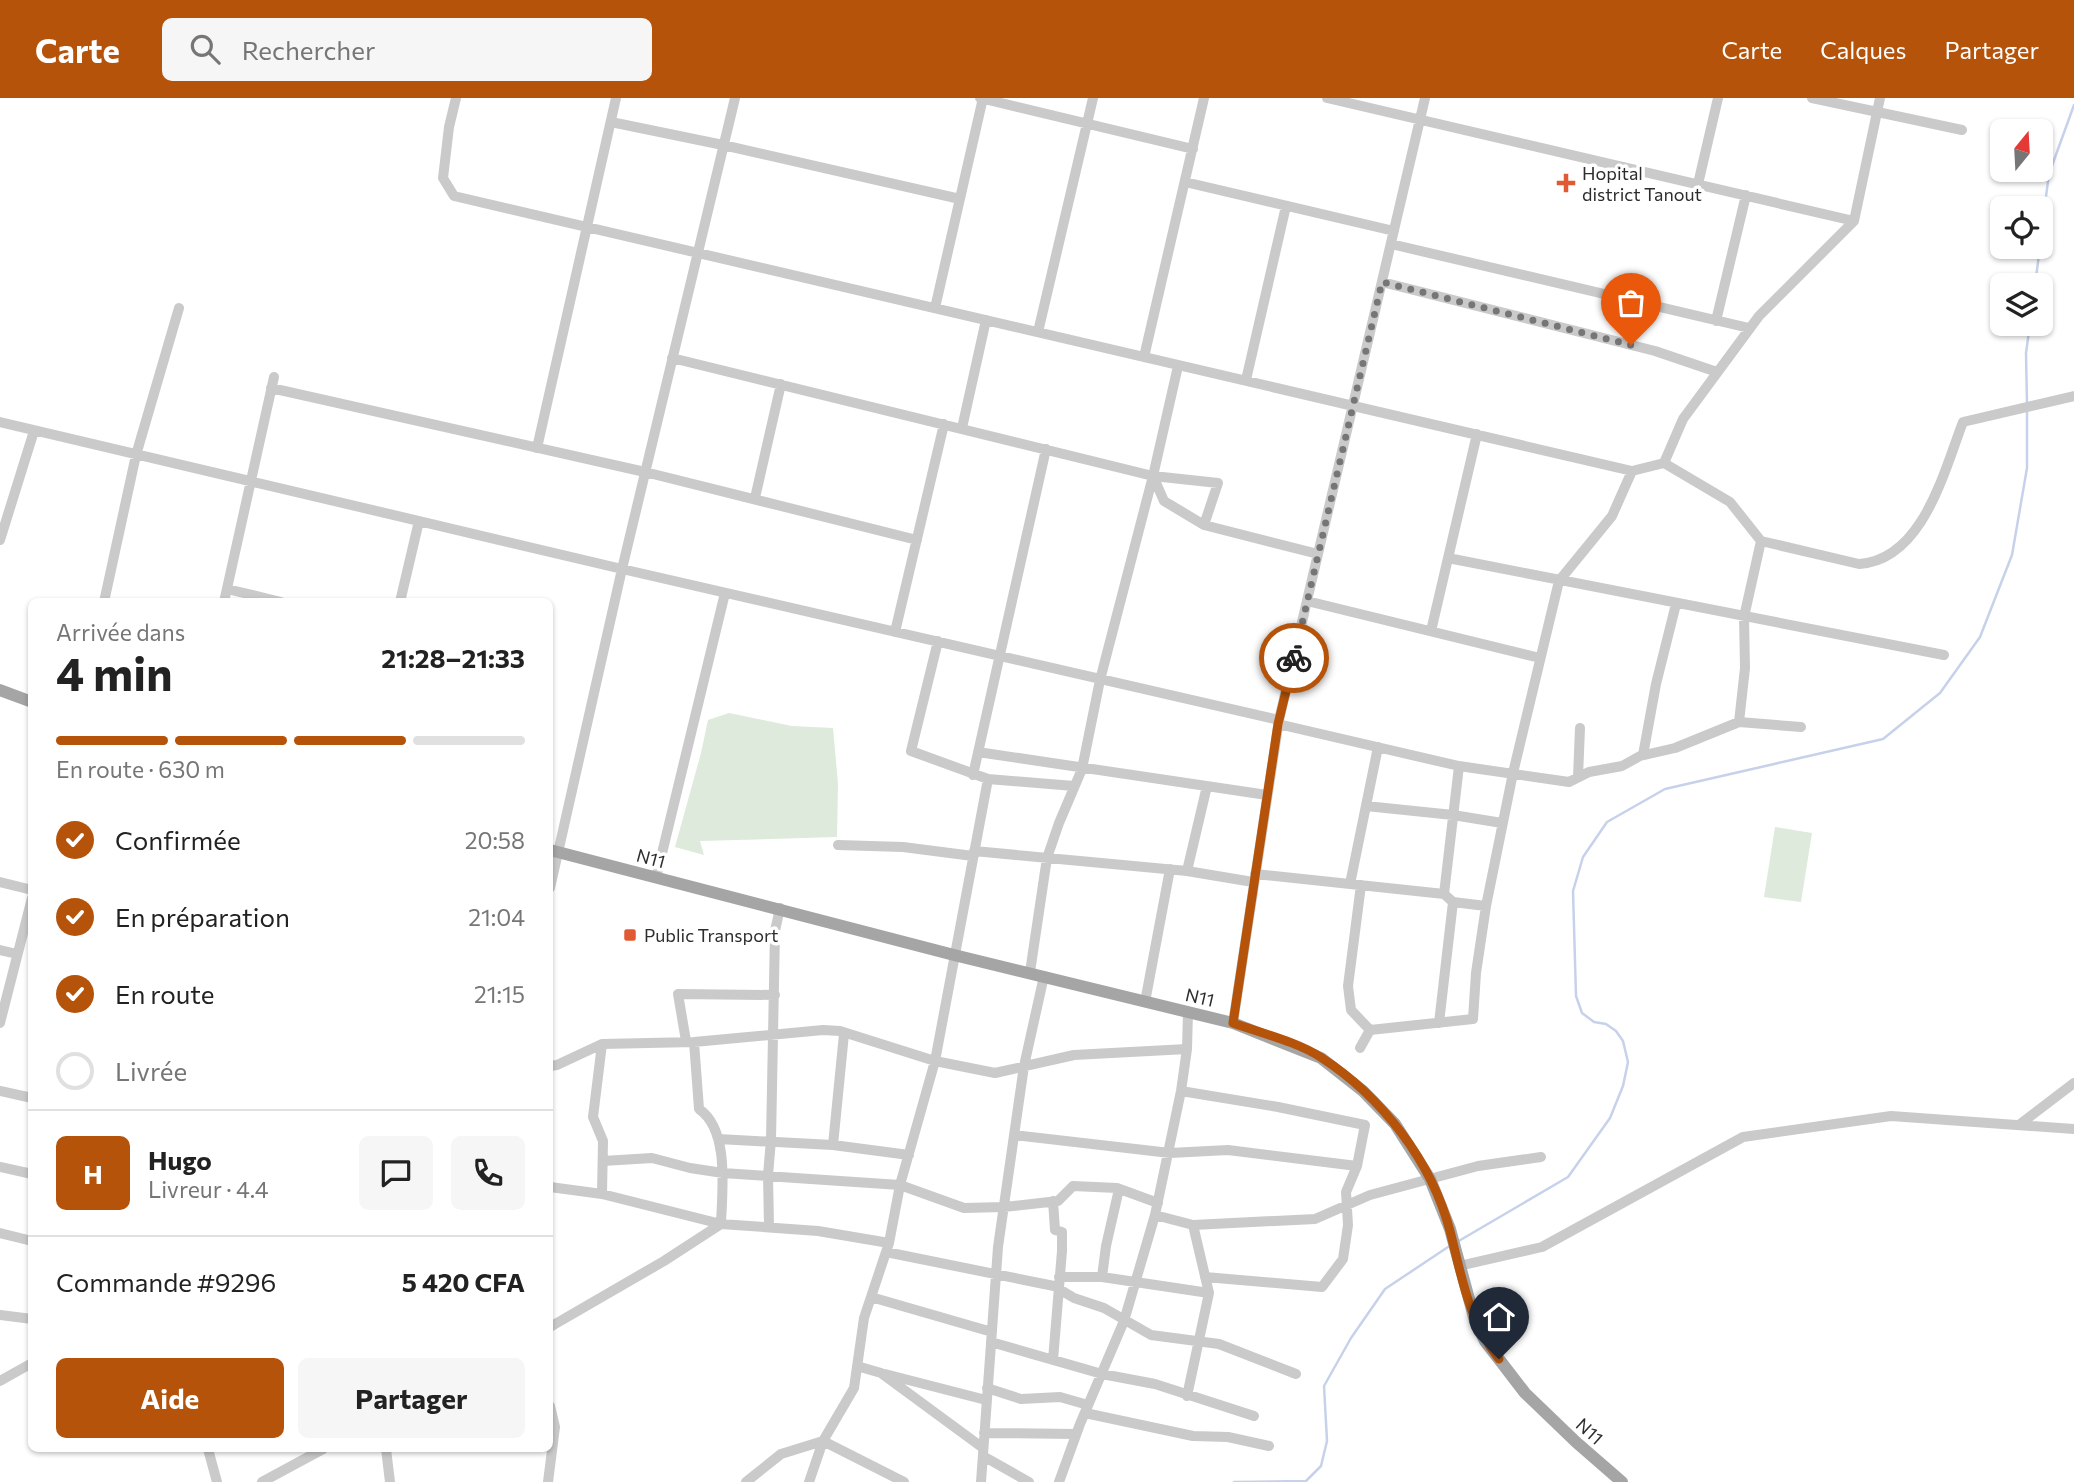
<!DOCTYPE html>
<html lang="fr">
<meta charset="utf-8">
<style>
body{margin:0;font-family:Commissioner,sans-serif;background:#f6f6f6;color:#222;height:100vh;display:flex;flex-direction:column;font-size:26px;white-space:nowrap}
*{box-sizing:border-box;margin:0}
p{font-size:23px;color:#767676}
.icon{flex:none;width:38px;height:38px;fill:none;stroke:currentColor;stroke-width:2;stroke-linecap:round;stroke-linejoin:round}
.map{position:relative;flex:1;overflow:hidden}
.details{position:absolute;left:28px;top:500px;width:525px;height:854px;display:flex;flex-direction:column;background:#fff;border-radius:10px;box-shadow:0 2px 5px #0004}
.details>*{flex:none}
.needle{width:46px;rotate:18deg}
.buttons{position:absolute;left:1990px;top:21px;display:grid;gap:14px}
.buttons a{display:grid;place-items:center;width:63px;height:63px;border-radius:10px;background:#fff;box-shadow:0 2px 5px #0004;font-size:35px}
.pin{position:absolute;display:grid;place-items:center;width:60px;height:60px;color:#fff;margin:-72px -30px;border-radius:50% 50% 50% 0;rotate:-45deg;box-shadow:0 0 7px #0007}
.pin .icon{rotate:45deg}
.courier{position:absolute;display:grid;place-items:center;width:70px;height:70px;margin:-35px;border:5px solid #b45309;border-radius:50%;background:#fff;color:#222;box-shadow:0 2px 9px #0007}
.head em{font-style:normal;font-weight:700}
.head div{display:flex;flex-direction:column-reverse}
.head{display:flex;align-items:center;justify-content:space-between;height:119px;padding:0 28px}
h1{font-size:46px;font-weight:700;line-height:52px}
.bar{display:grid;grid-template-columns:repeat(4,1fr);gap:10px 7px;align-content:center;height:84px;padding:0 28px}
.bar i{height:9px;border-radius:5px;background:#e0e0e0}
.bar .on{background:#b45309}
.bar p{grid-column:span 4}
.line{display:flex;align-items:center;gap:18px;padding:0 28px;border-top:2px solid #e0e0e0}
.line div{flex:1}
.round{display:grid;place-items:center;flex:none;width:74px;height:74px;border-radius:10px;background:#f6f6f6}
ol{padding:0 28px;list-style:none}
li{display:flex;align-items:center;gap:21px;height:77px}
li p{margin-inline-start:auto}
li .icon{padding:7px;border-radius:50%;background:#b45309;color:#fff;stroke-width:4}
li:last-child{color:#767676}
li i{width:38px;height:38px;border:4px solid #e0e0e0;border-radius:50%}
.action{display:flex;gap:14px;margin-top:auto;padding:14px 28px}
.action a{flex:1;height:80px;border-radius:10px;background:#b45309;color:#fff;font-size:28px;font-weight:700;line-height:80px;text-align:center}
.action a+a{background:#f6f6f6;color:#222}
header{display:flex;align-items:center;gap:42px;box-sizing:border-box;height:98px;padding:0 35px;background:#b45309;color:#fff}
header strong{font-size:33px}
nav{display:flex;gap:38px;margin-inline-start:auto;font-size:24px}
.search{width:490px;height:63px;background:#f6f6f6;display:flex;align-items:center;gap:18px;box-sizing:border-box;padding:0 24px;border-radius:10px;color:#767676;font-size:26px}
.map>svg:first-child{display:block}
.grass{fill:#deeadb}
.lines{fill:none;stroke-linecap:round;stroke-linejoin:round}
.stream{stroke:#c7d2ea;stroke-width:2.5}
.minor{stroke:#cacaca;stroke-width:10}
.major{stroke:#a5a5a5;stroke-width:12}
.done{stroke:#767676;stroke-width:7;stroke-dasharray:0 12.6}
.route{stroke:#b45309;stroke-width:9}
.poi-dot{fill:#e05b33;stroke:#fff;stroke-width:2.5}
.labels{text-anchor:middle;dominant-baseline:central;stroke-width:7;stroke-linejoin:round;paint-order:stroke}
.poi-label{font-size:18px;fill:#2d2d2d;stroke:#fff;text-anchor:start}
.street-label{font-size:18px;fill:#2d2d2d;stroke:#fff}
</style>
<header>
<strong>Carte</strong>
<div class="search"><svg class="icon" aria-label="search" viewBox="0 0 24 24"><circle cx="10" cy="10" r="6"/><path d="M15 15l6 6"/></svg>Rechercher</div>
<nav><a>Carte</a><a>Calques</a><a>Partager</a></nav>
</header>
<div class="map">
<svg width="2074" height="1384" viewBox="0 0 2074 1384">
<rect width="100%" height="100%" fill="#fff"/>
<path class="grass" d="M729,615L792,628L833,630L838,686L837,739L700,743L704,757L675,749L701,655L708,622Z
M1775,729L1812,735L1801,804L1764,799Z"/>
<g class="lines">
<path class="stream" d="M2040,143L2049,76L2074,7
M2035,187L2040,149
M2027,306L2026,255L2030,226
M1457,1144L1568,1079L1610,1020L1623,988L1628,964L1623,943L1616,933L1606,926L1594,924L1582,915L1576,898L1573,793L1583,759L1607,724L1665,691L1883,641L1940,595L1980,539L2012,457L2027,370V313
M1234,1384L1306,1383L1321,1368L1327,1343L1324,1288L1351,1240L1385,1191L1451,1147"/>
<path class="minor" d="M456,0L449,29L443,80L454,98L1632,373L1612,418L1559,483L1513,675L1486,808L1476,875L1473,921L1370,932L1360,950
M980,0L1193,51
M1327,0L1854,123
M1812,0L1962,32
M611,24L723,47L960,101
M1185,84L1394,133
M1698,86L1718,0
M1391,146L1749,230
M1382,184L1655,253L1717,274
M935,210L983,0
M1716,223L1746,97
M1038,234L1093,0
M1144,259L1204,0
M672,260L1153,378L1164,403L1204,427L1318,456
M1246,282L1286,108
M271,290L645,374L917,442
M0,324L622,471L1279,622
M962,330L986,222
M537,350L616,0
M1664,365L1683,321L1759,218L1854,123L1880,0
M1632,373L1664,365L1730,404L1761,443L1744,519L1745,570L1739,624
M1153,378L1218,385L1204,427
M755,400L781,286
M0,442L34,333
M1761,443L1859,466C1923,462 1944,373 1963,324L2074,298
M1448,460L1944,557
M227,491L281,504
M1307,503L1540,560
M104,504L136,357L179,210
M224,504L274,279
M400,504L419,423
M1431,533L1477,336
M895,534L944,326
M938,543L911,653L988,681L1074,688
M1278,626L1459,668L1569,684L1589,674L1622,668L1640,658L1675,650L1739,624L1801,629
M978,654L1267,697
M1643,657L1656,586L1676,506
M973,677L1046,351
M1578,679L1580,630
M1366,708L1453,717L1502,725
M838,747L903,749L973,758
M974,753L1187,773L1253,784
M1187,773L1207,688
M1255,776L1444,796L1453,804L1486,808
M656,780L725,495
M0,784L32,792
M1350,786L1378,649
M1361,787L1348,888L1351,912L1370,932
M550,790L622,471L735,0
M1444,796L1459,668
M0,852L17,856
M1030,874L1047,760L1059,725L1082,671L1100,582L1153,378L1178,268
M1145,904L1170,771
M0,925L32,800
M1233,925L1279,622L1425,0
M1439,925L1453,804
M686,943L678,896L775,897
M602,946L593,1019L603,1043L602,1096
M550,968L557,967L602,946L694,944L823,932L840,933L935,963L995,975L1074,957L1187,951
M0,993L32,1000
M1181,993L1278,1009L1365,1027L1357,1068L1346,1094L1348,1127L1343,1161L1322,1189L1205,1179
M2019,1027L2074,985
M1014,1037L1170,1055L1228,1052L1357,1068
M718,1041L833,1047L909,1057
M833,1047L844,936
M603,1063L652,1060L690,1070L723,1075L900,1087L964,1110L1004,1109L1058,1103L1073,1088L1117,1090L1158,1105
M0,1069L32,1076
M550,1089L602,1096L721,1126L818,1133L889,1145
M1155,1117L1193,1127L1315,1121L1370,1097L1478,1068L1541,1059
M769,1129L768,1077L771,1042L775,833L780,810
M0,1135L32,1143
M886,1154L1054,1188L1074,1200L1104,1210L1151,1237L1219,1246L1296,1276
M1459,1168L1542,1149L1743,1039L1891,1018L2074,1031
M1059,1179H1102L1209,1195
M1102,1179L1106,1148L1119,1091
M871,1199L992,1234
M0,1217L32,1221
M550,1229L664,1163L721,1126C722,1094 730,1032 699,1011L694,944
M991,1244L1102,1276L1155,1286L1254,1318
M1053,1262L1062,1153V1134L1055,1132L1053,1103
M857,1268L881,1275L983,1350
M885,1276L986,1302
M0,1283L32,1265
M987,1290L1021,1301L1060,1299L1088,1307
M1187,1298L1209,1195L1193,1127
M1085,1315L1193,1338L1228,1339L1269,1348
M984,1335L1076,1336
M208,1351L217,1384
M386,1351L390,1384
M983,1358L1029,1384
M262,1384L323,1351
M548,1384L555,1329L550,1308
M746,1384L781,1356L823,1343L854,1290L864,1220L889,1145L900,1087L935,963L988,681
M809,1384L823,1343L904,1384
M981,1384L998,1149L1024,968L1044,878
M1059,1384L1080,1326L1124,1223L1155,1117L1181,993L1187,951L1188,914"/>
<path class="major" d="M0,592L32,604
M550,752L954,857L1233,925L1321,960L1363,993L1395,1026L1430,1081L1450,1131L1475,1223L1485,1243L1525,1295L1576,1344L1622,1384"/>
</g>
<g class="lines">
<path class="done" d="M1294,560L1382,184L1631,247"/>
<path class="route" d="M1294,560L1278,626L1233,925C1261,935 1298,944 1322,960C1382,999 1432,1064 1450,1133C1462,1180 1468,1221 1499,1261"/>
</g>
<g class="poi-dot">
<path d="M1562.5 74.5h7v7h7v7h-7v7h-7v-7h-7v-7h7z"/>
<rect x="623" y="830" width="14" height="14" rx="3.5"/>
</g>
<g class="labels">
<g class="poi-label">
<text x="1582" y="75">Hopital<tspan x="1582" dy="21">district Tanout</tspan></text>
<text x="644" y="837">Public Transport</text>
</g>
<g class="street-label">
<text transform="translate(651 760) rotate(15)">N11</text>
<text transform="translate(1200 899) rotate(13)">N11</text>
<text transform="translate(1590 1333) rotate(42)">N11</text>
</g>
</g>
</svg>
<div class="buttons">
<a><svg class="needle" viewBox="-14 -14 28 28"><path d="M0-13l5 13h-10z" fill="#e53935"/><path d="M0 13l5-13h-10z" fill="#767676"/></svg></a>
<a><svg class="icon" aria-label="locate" viewBox="0 0 24 24"><circle cx="12" cy="12" r="6"/><path d="M12 2v4M12 18v4M2 12h4M18 12h4"/></svg></a>
<a><svg class="icon" aria-label="layers" viewBox="0 0 24 24"><path d="M12 4l9 5-9 5-9-5zM3 14l9 5 9-5"/></svg></a>
</div>
<div class="pin" style="left:1631px;top:247px;background:#ea580c"><svg class="icon" aria-label="bag" viewBox="0 0 24 24"><path d="M5 8h14l-1 12H6zM9 8a3 3 0 0 1 6 0"/></svg></div>
<div class="pin" style="left:1499px;top:1261px;background:#1f2937"><svg class="icon" aria-label="home" viewBox="0 0 24 24"><path d="M3 11l9-7 9 7M6 9v11h12V9"/></svg></div>
<div class="courier" style="left:1294px;top:560px"><svg class="icon" aria-label="bike" viewBox="0 0 24 24"><circle cx="6" cy="16" r="4"/><circle cx="18" cy="16" r="4"/><path d="M6 16l4-8h5l3 8M10 8l3 8H6M13 5h3"/></svg></div>
<section class="details">
<div class="head"><div><h1>4 min</h1><p>Arrivée dans</p></div><em>21:28–21:33</em></div>
<div class="bar"><i class="on"></i><i class="on"></i><i class="on"></i><i></i><p>En route · 630 m</p></div>
<ol>
<li><svg class="icon" aria-label="check" viewBox="0 0 24 24"><path d="M5 12l5 5 9-10"/></svg>Confirmée<p>20:58</p></li>
<li><svg class="icon" aria-label="check" viewBox="0 0 24 24"><path d="M5 12l5 5 9-10"/></svg>En préparation<p>21:04</p></li>
<li><svg class="icon" aria-label="check" viewBox="0 0 24 24"><path d="M5 12l5 5 9-10"/></svg>En route<p>21:15</p></li>
<li><i></i>Livrée</li>
</ol>
<div class="line" style="height:126px"><b class="round" style="background:#b45309;color:#fff">H</b><div><b>Hugo</b><p>Livreur · 4.4</p></div><a class="round"><svg class="icon" aria-label="chat" viewBox="0 0 24 24"><path d="M4 5h16v11H9l-5 4z"/></svg></a><a class="round"><svg class="icon" aria-label="phone" viewBox="0 0 24 24"><path d="M5 4h4l2 5-3 2q2 4 5 5l2-3 5 2v4C11 20 4 13 5 4z"/></svg></a></div>
<div class="line" style="height:91px"><div>Commande #9296</div><b>5 420 CFA</b></div>
<div class="action"><a>Aide</a><a>Partager</a></div>
</section>
</div>
